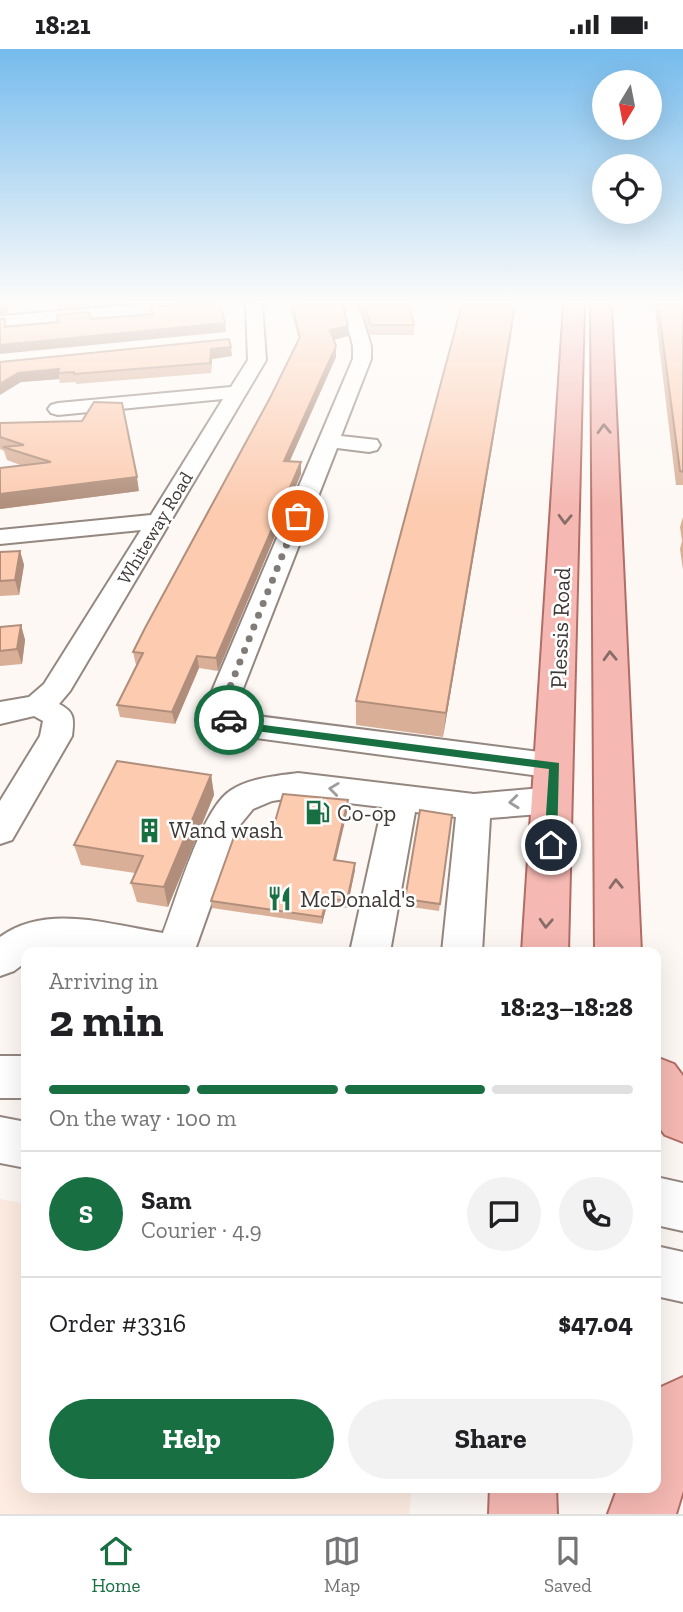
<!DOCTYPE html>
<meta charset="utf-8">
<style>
body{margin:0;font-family:"Zilla Slab",serif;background:#f2f2f2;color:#202124;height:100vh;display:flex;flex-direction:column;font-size:26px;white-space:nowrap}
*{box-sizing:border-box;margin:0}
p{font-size:23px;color:#757577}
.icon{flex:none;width:38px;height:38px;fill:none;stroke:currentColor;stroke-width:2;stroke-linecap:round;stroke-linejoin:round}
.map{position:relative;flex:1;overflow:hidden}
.sheet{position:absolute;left:21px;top:898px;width:640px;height:546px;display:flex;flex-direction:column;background:#fff;border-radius:14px;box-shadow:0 7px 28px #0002}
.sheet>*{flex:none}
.needle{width:46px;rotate:190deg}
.tools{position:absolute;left:592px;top:21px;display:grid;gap:14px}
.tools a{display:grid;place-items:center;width:70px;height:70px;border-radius:50%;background:#fff;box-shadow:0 7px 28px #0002;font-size:35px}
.pin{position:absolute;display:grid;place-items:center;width:60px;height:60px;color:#fff;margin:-30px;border:4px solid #fff;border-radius:50%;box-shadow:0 2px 7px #0007}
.courier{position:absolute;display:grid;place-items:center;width:70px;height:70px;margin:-35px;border:5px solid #186f41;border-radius:50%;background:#fff;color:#222;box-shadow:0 2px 9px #0007}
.head em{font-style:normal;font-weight:800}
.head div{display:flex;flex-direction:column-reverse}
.head{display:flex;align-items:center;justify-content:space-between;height:119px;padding:0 28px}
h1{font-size:46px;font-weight:800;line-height:52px}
.bar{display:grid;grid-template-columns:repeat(4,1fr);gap:10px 7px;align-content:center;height:84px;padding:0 28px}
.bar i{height:9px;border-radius:5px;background:#e0e0e0}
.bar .on{background:#186f41}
.bar p{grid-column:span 4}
.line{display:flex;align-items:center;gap:18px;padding:0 28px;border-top:2px solid #e0e0e0}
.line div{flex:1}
.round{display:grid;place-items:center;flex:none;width:74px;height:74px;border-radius:37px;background:#f2f2f2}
.cta{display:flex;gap:14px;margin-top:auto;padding:14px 28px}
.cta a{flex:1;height:80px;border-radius:42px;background:#186f41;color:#fff;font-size:28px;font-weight:800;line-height:80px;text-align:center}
.cta a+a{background:#f2f2f2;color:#202124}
.status{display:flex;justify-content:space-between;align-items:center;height:49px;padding:0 35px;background:#fff;direction:ltr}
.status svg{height:19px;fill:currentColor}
.tab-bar{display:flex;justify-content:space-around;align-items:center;height:98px;border-top:2px solid #e0e0e0;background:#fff;font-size:19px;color:#757577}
.tab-bar a{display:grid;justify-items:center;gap:4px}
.tab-bar .on{color:#186f41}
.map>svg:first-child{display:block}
.built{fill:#feece2}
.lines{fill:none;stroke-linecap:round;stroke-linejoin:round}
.minor-casing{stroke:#948780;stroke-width:4}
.major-casing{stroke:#b16d65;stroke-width:4}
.minor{fill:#fff;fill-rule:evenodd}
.major{fill:#f5b8b2;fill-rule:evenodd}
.wall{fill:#d9af97}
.shaded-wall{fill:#b08e7b}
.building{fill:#fccbb0;stroke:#b08e7b;stroke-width:2}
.oneway{stroke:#886c68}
.oneway2{stroke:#9f9c9a}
.route{fill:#186f41}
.done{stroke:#827c78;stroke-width:7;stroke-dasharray:0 12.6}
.labels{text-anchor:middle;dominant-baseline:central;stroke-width:5;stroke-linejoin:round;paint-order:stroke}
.far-street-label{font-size:19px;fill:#3f3936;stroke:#fff}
.street-label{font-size:23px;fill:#3f3936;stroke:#fff}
.poi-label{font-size:23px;fill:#3f3936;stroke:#fff;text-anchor:start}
</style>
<div class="status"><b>18:21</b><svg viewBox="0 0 49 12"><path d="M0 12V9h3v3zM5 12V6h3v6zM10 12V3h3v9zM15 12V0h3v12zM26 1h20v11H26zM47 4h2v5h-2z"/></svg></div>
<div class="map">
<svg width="683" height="1465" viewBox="0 0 683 1465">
<rect width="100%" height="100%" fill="#fdf8f4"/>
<path class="built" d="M0,1150L26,1155V1438L412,1439L409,1465H0Z"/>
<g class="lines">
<defs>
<path id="minor" d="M143,255H211L203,260L0,277V267Z
M246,255H262L266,311L70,642L59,655C75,663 74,670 72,687L12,791L0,795V752L40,687L43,672L34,667L0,675V653L29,648L44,635L141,481L0,495V481L151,466L223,350L58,366L51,364L48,360L51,356L58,354L231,338L248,311Z
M342,255H358L371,297V310L341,387L377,391L380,396L377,401L369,403L337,399L242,642L239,662L249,666L555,705L567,709L571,717L567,725L555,729L248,688C220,680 202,676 212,642L353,310V297Z
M298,724L474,745L553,738L565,742L570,751L565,760L553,764L490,769L482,903H442L456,768L415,763L390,903H350L382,758L298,748L272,752L253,760L239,777L196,898L199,903H75L58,900L26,903V913L14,922L0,927V888C47,854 110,876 163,884C176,851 202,760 230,742C249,729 276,727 298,724Z
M0,1007H26V1049H0Z
M0,1068L26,1073V1119L0,1114Z
M656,1128L683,1134V1182L656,1176Z
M656,1197L683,1203V1253L656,1247Z"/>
<path id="major" d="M564,255H584L568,903H522Z
M591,255H611L641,903H595Z
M656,1008L674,1015L683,1027V1093L665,1086L656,1074Z
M683,1328V1442L676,1465H608L618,1438H656V1346L661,1338Z
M490,1438H556L557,1465H489Z"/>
</defs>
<use href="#minor" class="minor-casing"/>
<use href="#major" class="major-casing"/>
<use href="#minor" class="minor"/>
<use href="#major" class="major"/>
</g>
<path class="wall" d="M360,255H409L414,276V286H370Z
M654,255H683V436H676Z
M292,256L348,287L333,291L336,308L289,412L301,413V425L218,622L199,619L175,675L120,668L117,656L137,616H136L133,603L271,347L299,291L292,266Z
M514,262L443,688L356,676V652Z
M232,307L212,310L211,324L76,335V333L60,334L59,330L21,333L0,313Z
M0,374L139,442L0,460V419L23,417L7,411L4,402L0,400Z
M683,468V521L680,500L682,492L680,478Z
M20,502L24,516L19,546L0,547V503Z
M21,576L25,591L22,615L0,617V578Z
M211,726L214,746L168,858L137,853L131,834L135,824L81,816L74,796Z
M348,759L336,811L355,821L347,859L327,856L322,875L212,859L211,852L270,790Z
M452,766L439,862L405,857V850Z"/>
<path class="shaded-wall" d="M5,255H8V264L0,266V256Z
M57,255H89V257L58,260Z
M514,262L512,281L443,688L446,664Z
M225,274L226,283L0,305V296Z
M348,277V287L330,292V281Z
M336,297V308L285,423L284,412Z
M231,298L232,307L212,310L211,324V300Z
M59,320V330L21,333L0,346V335L18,324Z
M301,413V425L218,622L216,609Z
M137,428L139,442L0,460V445Z
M20,502L24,516L19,546L15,531Z
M21,576L25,591L22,615L17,600Z
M197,607L199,619L175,675L172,663Z
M211,726L214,746L168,858L164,838Z
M348,751V759L334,818V811Z
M355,814V821L347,859V852Z
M327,849V856L322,875V868Z"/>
<path class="building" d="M187,255H220L225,274L0,296V270H5V278L58,273L57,266L89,263L91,270L153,265L151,258Z
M308,255H343L348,277L330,281L336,297L284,412L301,413L216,609L197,607L172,663L117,656L143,604L133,603L145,579L271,347L300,288L292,256Z
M364,255H409L414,276H371Z
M462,255H511L514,262L446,664L356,652Z
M658,255H683V423L680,422Z
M229,290L231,298L211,300L210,314L74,325V323L58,324L59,320L18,324L0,335V313Z
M94,353L122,354L137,428L0,445V419L51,413L3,398L24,396L0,388V374L82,372Z
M20,502L15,531L0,532V503Z
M21,576L17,600L0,602V578Z
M117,712L211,726L164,838L131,834L143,807L74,796Z
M283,745L348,751L334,811L355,814L347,852L327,849L322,868L211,852L235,785L270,790Z
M420,761L452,766L440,855L405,850Z"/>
<defs><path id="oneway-chevron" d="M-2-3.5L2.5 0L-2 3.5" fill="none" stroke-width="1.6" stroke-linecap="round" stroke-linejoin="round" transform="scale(1.75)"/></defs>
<g class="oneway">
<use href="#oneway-chevron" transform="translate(604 380) rotate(-92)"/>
<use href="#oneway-chevron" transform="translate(565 470) rotate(92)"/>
<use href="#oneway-chevron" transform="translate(610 607) rotate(-92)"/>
<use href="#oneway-chevron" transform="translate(616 835) rotate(-92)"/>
<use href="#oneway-chevron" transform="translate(546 874) rotate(93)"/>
</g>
<g class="oneway2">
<use href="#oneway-chevron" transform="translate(334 740) rotate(-173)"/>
<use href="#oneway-chevron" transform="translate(514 753) rotate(174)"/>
</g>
<linearGradient id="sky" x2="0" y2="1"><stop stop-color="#75bbed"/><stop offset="0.55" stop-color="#fefcfa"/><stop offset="1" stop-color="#fefcfa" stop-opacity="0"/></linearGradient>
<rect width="683" height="460" fill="url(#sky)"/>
<path class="route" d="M229,667L249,674L559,714L557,796L551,801L544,796L549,720L248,681L226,673L224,671Z"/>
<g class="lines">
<path class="done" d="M229,671L224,666V653L298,467"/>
</g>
<defs>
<symbol id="fuel-bare" viewBox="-9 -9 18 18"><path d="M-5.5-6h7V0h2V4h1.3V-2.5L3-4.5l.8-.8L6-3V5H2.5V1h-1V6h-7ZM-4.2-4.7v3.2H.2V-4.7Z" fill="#186f41" stroke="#fff" stroke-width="2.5" paint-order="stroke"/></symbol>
<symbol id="building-bare" viewBox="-9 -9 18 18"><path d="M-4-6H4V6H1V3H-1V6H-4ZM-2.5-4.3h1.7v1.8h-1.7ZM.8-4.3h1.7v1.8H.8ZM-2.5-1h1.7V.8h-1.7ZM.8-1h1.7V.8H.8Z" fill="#186f41" stroke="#fff" stroke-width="2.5" paint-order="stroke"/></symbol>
<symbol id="restaurant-bare" viewBox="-9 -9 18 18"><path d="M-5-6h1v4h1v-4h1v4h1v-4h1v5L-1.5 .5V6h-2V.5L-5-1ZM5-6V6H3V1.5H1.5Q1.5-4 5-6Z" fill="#186f41" stroke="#fff" stroke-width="2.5" paint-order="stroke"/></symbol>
</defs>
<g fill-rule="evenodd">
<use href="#fuel-bare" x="300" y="746" width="35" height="35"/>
<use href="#building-bare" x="132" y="764" width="35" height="35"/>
<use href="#restaurant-bare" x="262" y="832" width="35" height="35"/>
</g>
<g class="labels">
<g class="far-street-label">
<text transform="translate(155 479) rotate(-59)">Whiteway Road</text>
</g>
<g class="street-label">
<text transform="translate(560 579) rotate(-88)">Plessis Road</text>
</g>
<g class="poi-label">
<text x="337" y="764">Co-op</text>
<text x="169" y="781">Wand wash</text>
<text x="300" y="850">McDonald's</text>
</g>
</g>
</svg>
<div class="tools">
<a><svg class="needle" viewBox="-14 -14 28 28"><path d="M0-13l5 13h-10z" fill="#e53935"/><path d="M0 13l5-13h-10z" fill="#757577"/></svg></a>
<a><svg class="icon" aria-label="locate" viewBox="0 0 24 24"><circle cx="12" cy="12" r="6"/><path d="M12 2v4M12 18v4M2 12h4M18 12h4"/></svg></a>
</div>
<div class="pin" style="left:298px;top:467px;background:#ea580c"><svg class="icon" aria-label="bag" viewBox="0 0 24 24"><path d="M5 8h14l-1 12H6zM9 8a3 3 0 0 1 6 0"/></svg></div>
<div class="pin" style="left:551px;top:796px;background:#1f2937"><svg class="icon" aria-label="home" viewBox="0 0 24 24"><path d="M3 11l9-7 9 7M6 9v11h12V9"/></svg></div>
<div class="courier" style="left:229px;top:671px"><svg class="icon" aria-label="car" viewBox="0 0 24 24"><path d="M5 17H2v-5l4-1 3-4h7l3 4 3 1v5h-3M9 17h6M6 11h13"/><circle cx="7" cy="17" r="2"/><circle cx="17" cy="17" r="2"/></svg></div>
<section class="sheet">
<div class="head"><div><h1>2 min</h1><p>Arriving in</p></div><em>18:23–18:28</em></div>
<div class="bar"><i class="on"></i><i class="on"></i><i class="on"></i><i></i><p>On the way · 100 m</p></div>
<div class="line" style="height:126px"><b class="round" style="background:#186f41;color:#fff">S</b><div><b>Sam</b><p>Courier · 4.9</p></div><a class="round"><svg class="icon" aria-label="chat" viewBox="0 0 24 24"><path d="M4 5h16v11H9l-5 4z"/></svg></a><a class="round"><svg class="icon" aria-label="phone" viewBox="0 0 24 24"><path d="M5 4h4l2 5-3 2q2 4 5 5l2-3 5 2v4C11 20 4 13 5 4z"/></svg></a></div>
<div class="line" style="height:91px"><div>Order #3316</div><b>$47.04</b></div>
<div class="cta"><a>Help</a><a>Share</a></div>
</section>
</div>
<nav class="tab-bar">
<a class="on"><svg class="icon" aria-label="home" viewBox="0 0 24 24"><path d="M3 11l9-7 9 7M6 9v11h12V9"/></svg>Home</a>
<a><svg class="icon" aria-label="map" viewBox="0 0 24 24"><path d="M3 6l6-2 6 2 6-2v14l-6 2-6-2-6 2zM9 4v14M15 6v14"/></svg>Map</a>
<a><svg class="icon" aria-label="saved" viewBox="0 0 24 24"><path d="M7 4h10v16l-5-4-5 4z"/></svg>Saved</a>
</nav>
